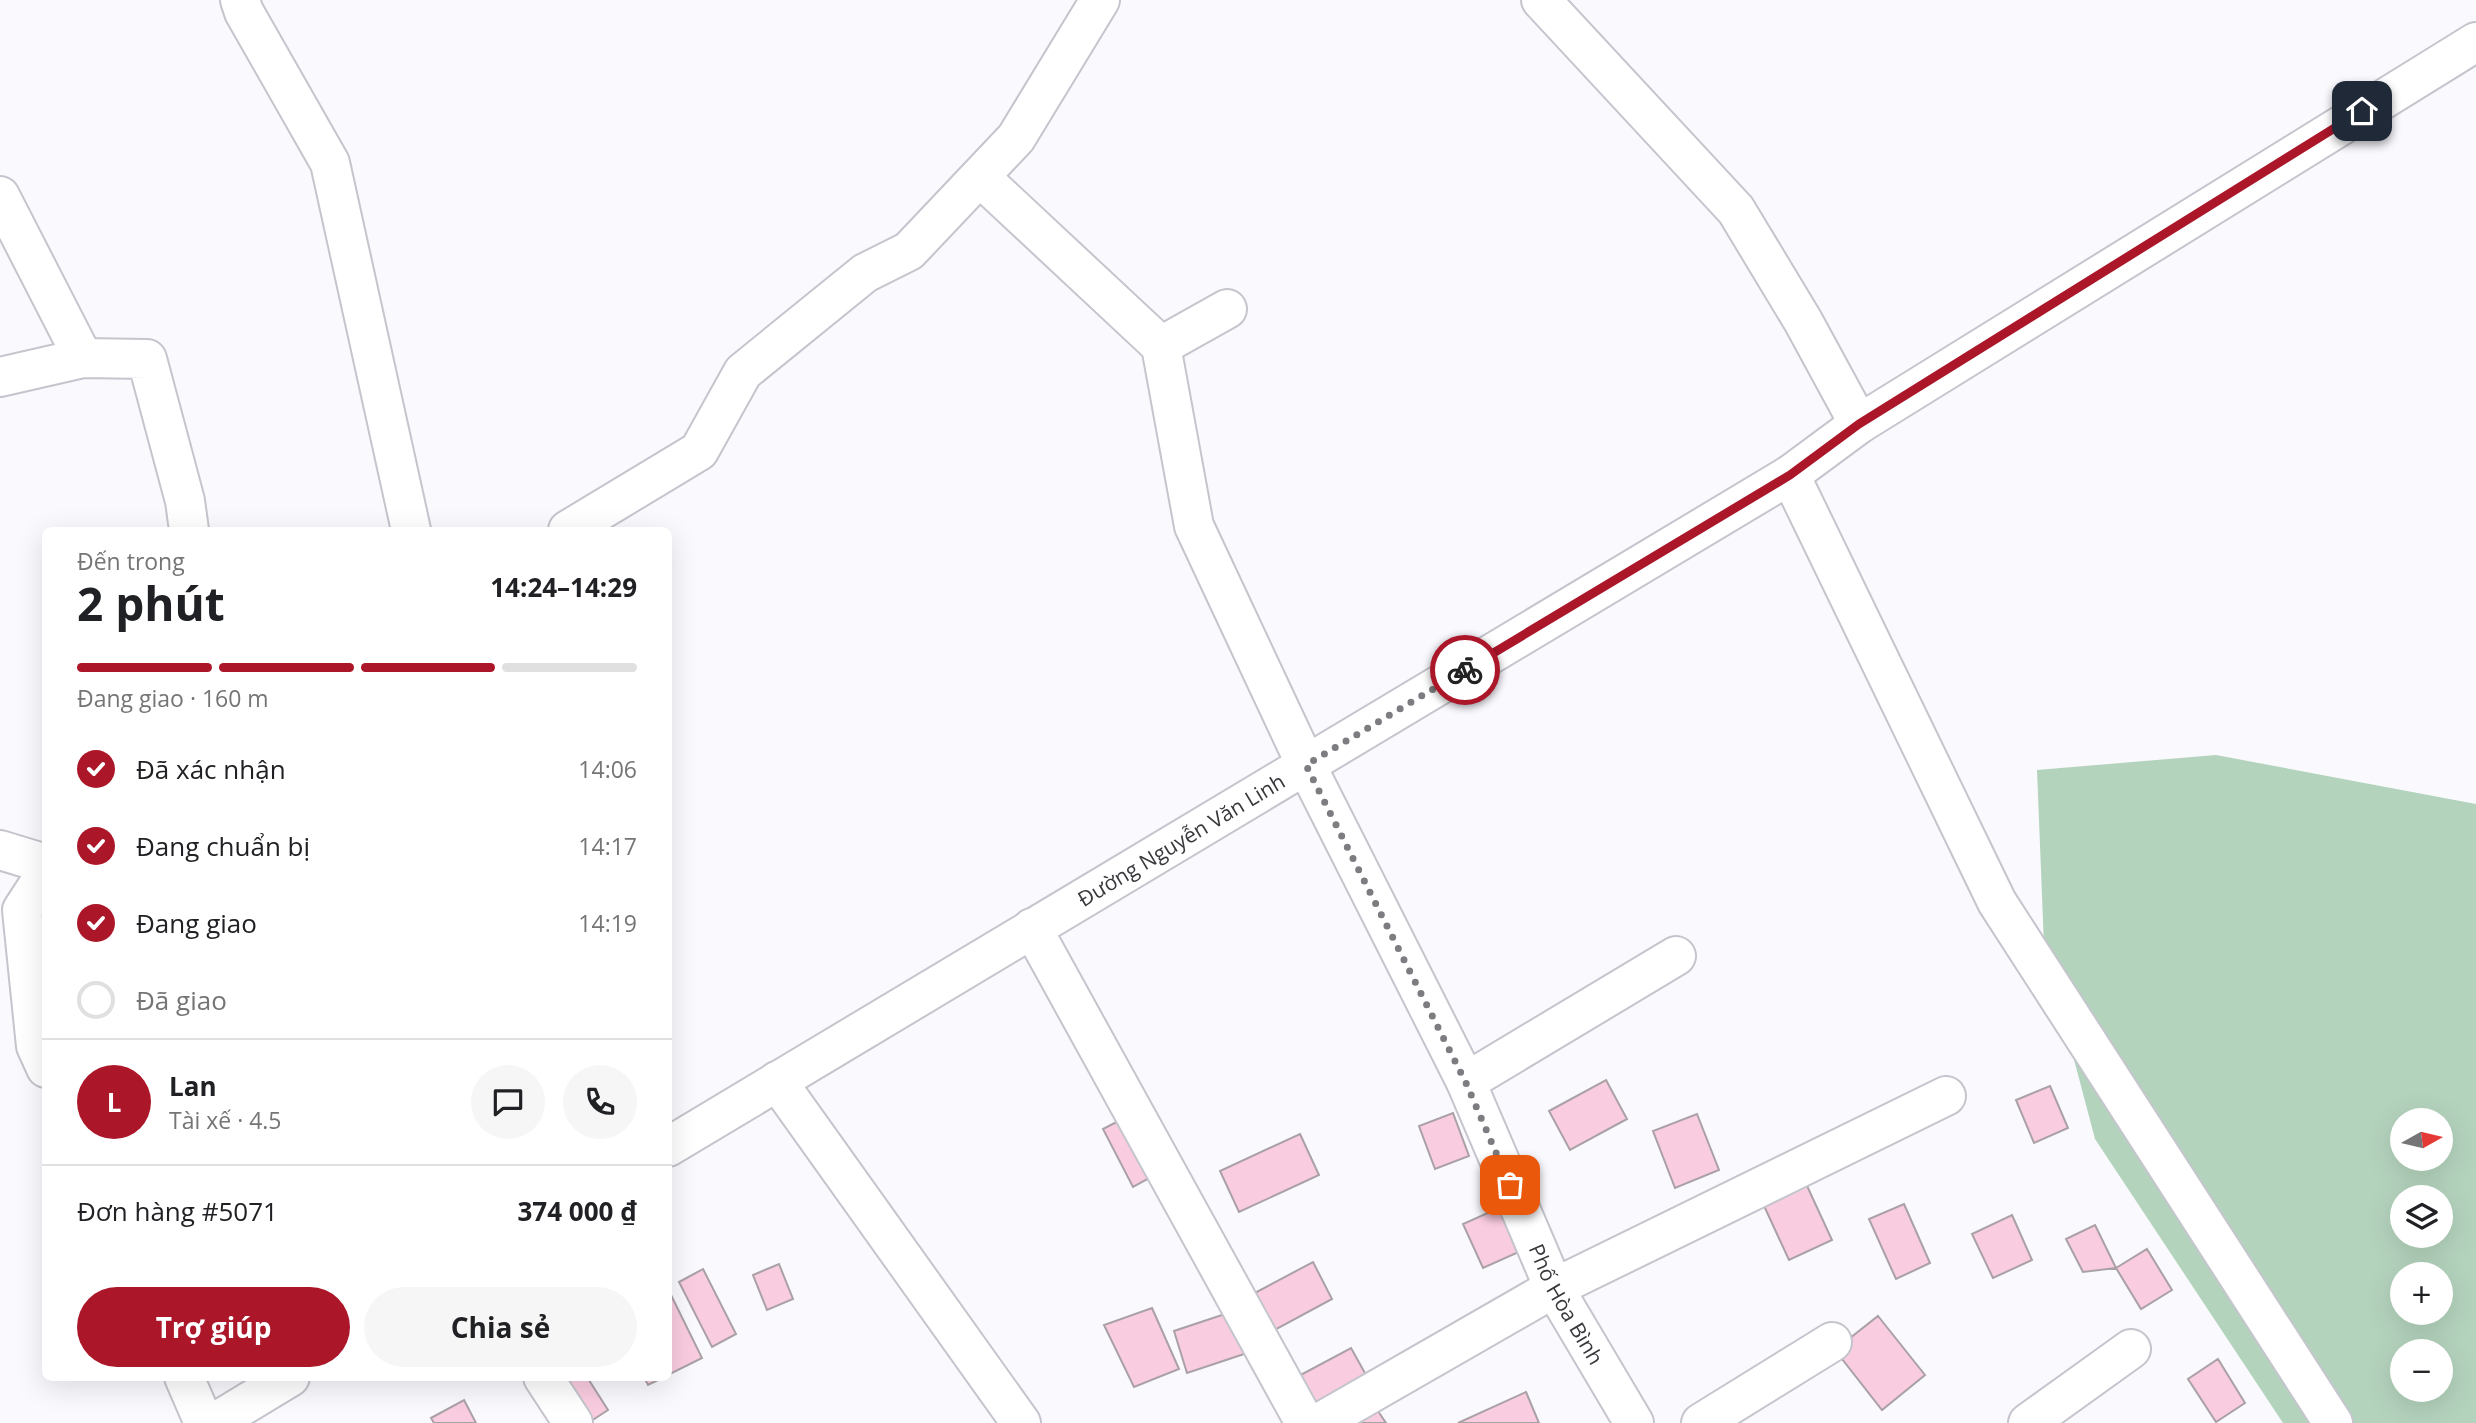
<!DOCTYPE html>
<html lang="vi">
<meta charset="utf-8">
<style>
body{margin:0;font-family:"Open Sans",sans-serif;background:#f6f6f6;color:#202124;height:100vh;display:flex;flex-direction:column;font-size:26px;white-space:nowrap}
*{box-sizing:border-box;margin:0}
p{font-size:23px;color:#757577}
.icon{flex:none;width:38px;height:38px;fill:none;stroke:currentColor;stroke-width:2;stroke-linecap:round;stroke-linejoin:round}
.map{position:relative;flex:1;overflow:hidden}
.side{position:absolute;left:42px;top:527px;width:630px;height:854px;display:flex;flex-direction:column;background:#fff;border-radius:10px;box-shadow:0 7px 28px #0002}
.side>*{flex:none}
.needle{width:46px;rotate:82deg}
.controls{position:absolute;left:2390px;top:1108px;display:grid;gap:14px}
.controls a{display:grid;place-items:center;width:63px;height:63px;border-radius:50%;background:#fff;box-shadow:0 7px 28px #0002;font-size:35px}
.pin{position:absolute;display:grid;place-items:center;width:60px;height:60px;color:#fff;margin:-30px;border-radius:14px;box-shadow:0 4px 10px #0006}
.courier{position:absolute;display:grid;place-items:center;width:70px;height:70px;margin:-35px;border:5px solid #ab1629;border-radius:50%;background:#fff;color:#222;box-shadow:0 2px 9px #0007}
.overview em{font-style:normal;font-weight:700}
.overview div{display:flex;flex-direction:column-reverse}
.overview{display:flex;align-items:center;justify-content:space-between;height:119px;padding:0 35px}
h1{font-size:46px;font-weight:700;line-height:52px}
.bar{display:grid;grid-template-columns:repeat(4,1fr);gap:10px 7px;align-content:center;height:84px;padding:0 35px}
.bar i{height:9px;border-radius:5px;background:#e0e0e0}
.bar .current{background:#ab1629}
.bar p{grid-column:span 4}
.line{display:flex;align-items:center;gap:18px;padding:0 35px;border-top:2px solid #e0e0e0}
.line div{flex:1}
.round{display:grid;place-items:center;flex:none;width:74px;height:74px;border-radius:37px;background:#f6f6f6}
ol{padding:0 35px;list-style:none}
li{display:flex;align-items:center;gap:21px;height:77px}
li p{margin-inline-start:auto}
li .icon{padding:7px;border-radius:50%;background:#ab1629;color:#fff;stroke-width:4}
li:last-child{color:#757577}
li i{width:38px;height:38px;border:4px solid #e0e0e0;border-radius:50%}
.cta{display:flex;gap:14px;margin-top:auto;padding:14px 35px}
.cta a{flex:1;height:80px;border-radius:42px;background:#ab1629;color:#fff;font-size:28px;font-weight:700;line-height:80px;text-align:center}
.cta a+a{background:#f6f6f6;color:#202124}
.map>svg:first-child{display:block}
.green{fill:#b4d3bd;fill-rule:evenodd}
.building{fill:#facce0;stroke:#aaa1a5;stroke-width:2}
.lines{fill:none;stroke-linecap:round;stroke-linejoin:round}
.minor-casing{stroke:#c4c5cd;stroke-width:42}
.minor{stroke:#fff;stroke-width:38}
.done{stroke:#7c7c81;stroke-width:7;stroke-dasharray:0 12.6}
.route{stroke:#ab1629;stroke-width:9}
.labels{text-anchor:middle;dominant-baseline:central;stroke-width:7;stroke-linejoin:round;paint-order:stroke}
.street-label{font-size:21px;fill:#39393d;stroke:#fff}
</style>
<div class="map">
<svg width="2476" height="1423" viewBox="0 0 2476 1423">
<rect width="100%" height="100%" fill="#f9f9fe"/>
<path class="green" d="M2216,755L2476,804V1423H2283L2095,1139L2044,946L2037,770ZM2403,1120H2441V1158H2403ZM2403,1197H2441V1236H2403ZM2403,1274H2441V1312H2403ZM2403,1351H2441V1390H2403Z"/>
<path class="building" d="M1606,1080L1627,1119L1570,1150L1549,1111Z
M2050,1086L2068,1128L2034,1143L2016,1100Z
M1134,1113L1164,1170L1133,1187L1103,1129Z
M1453,1113L1469,1156L1435,1169L1419,1126Z
M1697,1114L1719,1170L1675,1188L1653,1131Z
M1300,1134L1319,1175L1239,1212L1220,1171Z
M1802,1175L1832,1240L1789,1260L1759,1195Z
M1904,1204L1930,1263L1896,1279L1869,1219Z
M1501,1207L1521,1251L1483,1268L1463,1224Z
M2012,1215L2032,1260L1993,1278L1972,1234Z
M2095,1225L2116,1268L2083,1272L2066,1239Z
M2147,1249L2172,1290L2141,1309L2116,1268Z
M1313,1262L1332,1299L1271,1332L1251,1295Z
M779,1264L793,1299L767,1310L753,1275Z
M703,1269L736,1334L712,1347L679,1282Z
M670,1293L702,1358L668,1375V1294Z
M1152,1308L1179,1369L1134,1387L1104,1325Z
M1234,1311L1247,1353L1187,1373L1174,1331Z
M1878,1316L1925,1375L1882,1410L1835,1350Z
M1351,1348L1370,1382L1313,1412L1295,1378Z
M2218,1359L2245,1403L2216,1422L2188,1379Z
M548,1377H587L608,1410L588,1423Z
M644,1377H664L648,1385Z
M1526,1392L1539,1423H1458Z
M464,1400L476,1423H434L431,1418Z
M1378,1411L1386,1423H1357Z"/>
<g class="lines">
<defs>
<g id="minor">
<path d="M240,0L244,12L330,163L411,530"/>
<path d="M1541,0L1736,210L1803,321L1859,424"/>
<path d="M980,177L1161,346L1227,309"/>
<path d="M0,196L83,358"/>
<path id="s1" d="M1161,346L1194,526L1306,765L1466,1082L1554,1288L1634,1423"/>
<path d="M0,377L83,358L147,359L185,501L189,530"/>
<path d="M1790,475L1997,902L2333,1423"/>
<path d="M568,530L699,451L743,372L865,273L909,251L1016,138L1100,0"/>
<path d="M0,850L46,864"/>
<path d="M46,873L22,910L36,1046L46,1068"/>
<path d="M1032,928L1305,1423"/>
<path d="M777,1081L1021,1423"/>
<path d="M1466,1082L1676,956"/>
<path id="s2" d="M668,1147L1790,475L1859,424L2476,42"/>
<path d="M184,1377L204,1423"/>
<path d="M543,1377L573,1423"/>
<path d="M214,1423L290,1377"/>
<path d="M1319,1423L1554,1288L1946,1096"/>
<path d="M1701,1423L1832,1342"/>
<path d="M2028,1423L2131,1349"/>
</g>
</defs>
<use href="#minor" class="minor-casing"/>
<use href="#minor" class="minor"/>
</g>
<g class="lines">
<path class="done" d="M1465,670L1306,765L1466,1083L1510,1185"/>
<path class="route" d="M1465,670L1790,475L1859,424L2362,111"/>
</g>
<g class="labels">
<g class="street-label">
<text stroke="none"><textPath href="#s2" startOffset="598">Đường Nguyễn Văn Linh</textPath></text>
<text stroke="none"><textPath href="#s1" startOffset="1046">Phố Hòa Bình</textPath></text>
</g>
</g>
</svg>
<div class="controls">
<a><svg class="needle" viewBox="-14 -14 28 28"><path d="M0-13l5 13h-10z" fill="#e53935"/><path d="M0 13l5-13h-10z" fill="#757577"/></svg></a>
<a><svg class="icon" aria-label="layers" viewBox="0 0 24 24"><path d="M12 4l9 5-9 5-9-5zM3 14l9 5 9-5"/></svg></a>
<a>+</a>
<a>−</a>
</div>
<div class="pin" style="left:1510px;top:1185px;background:#ea580c"><svg class="icon" aria-label="bag" viewBox="0 0 24 24"><path d="M5 8h14l-1 12H6zM9 8a3 3 0 0 1 6 0"/></svg></div>
<div class="pin" style="left:2362px;top:111px;background:#1f2937"><svg class="icon" aria-label="home" viewBox="0 0 24 24"><path d="M3 11l9-7 9 7M6 9v11h12V9"/></svg></div>
<div class="courier" style="left:1465px;top:670px"><svg class="icon" aria-label="bike" viewBox="0 0 24 24"><circle cx="6" cy="16" r="4"/><circle cx="18" cy="16" r="4"/><path d="M6 16l4-8h5l3 8M10 8l3 8H6M13 5h3"/></svg></div>
<section class="side">
<div class="overview"><div><h1>2 phút</h1><p>Đến trong</p></div><em>14:24–14:29</em></div>
<div class="bar"><i class="current"></i><i class="current"></i><i class="current"></i><i></i><p>Đang giao · 160 m</p></div>
<ol>
<li><svg class="icon" aria-label="check" viewBox="0 0 24 24"><path d="M5 12l5 5 9-10"/></svg>Đã xác nhận<p>14:06</p></li>
<li><svg class="icon" aria-label="check" viewBox="0 0 24 24"><path d="M5 12l5 5 9-10"/></svg>Đang chuẩn bị<p>14:17</p></li>
<li><svg class="icon" aria-label="check" viewBox="0 0 24 24"><path d="M5 12l5 5 9-10"/></svg>Đang giao<p>14:19</p></li>
<li><i></i>Đã giao</li>
</ol>
<div class="line" style="height:126px"><b class="round" style="background:#ab1629;color:#fff">L</b><div><b>Lan</b><p>Tài xế · 4.5</p></div><a class="round"><svg class="icon" aria-label="chat" viewBox="0 0 24 24"><path d="M4 5h16v11H9l-5 4z"/></svg></a><a class="round"><svg class="icon" aria-label="phone" viewBox="0 0 24 24"><path d="M5 4h4l2 5-3 2q2 4 5 5l2-3 5 2v4C11 20 4 13 5 4z"/></svg></a></div>
<div class="line" style="height:91px"><div>Đơn hàng #5071</div><b>374 000 ₫</b></div>
<div class="cta"><a>Trợ giúp</a><a>Chia sẻ</a></div>
</section>
</div>
